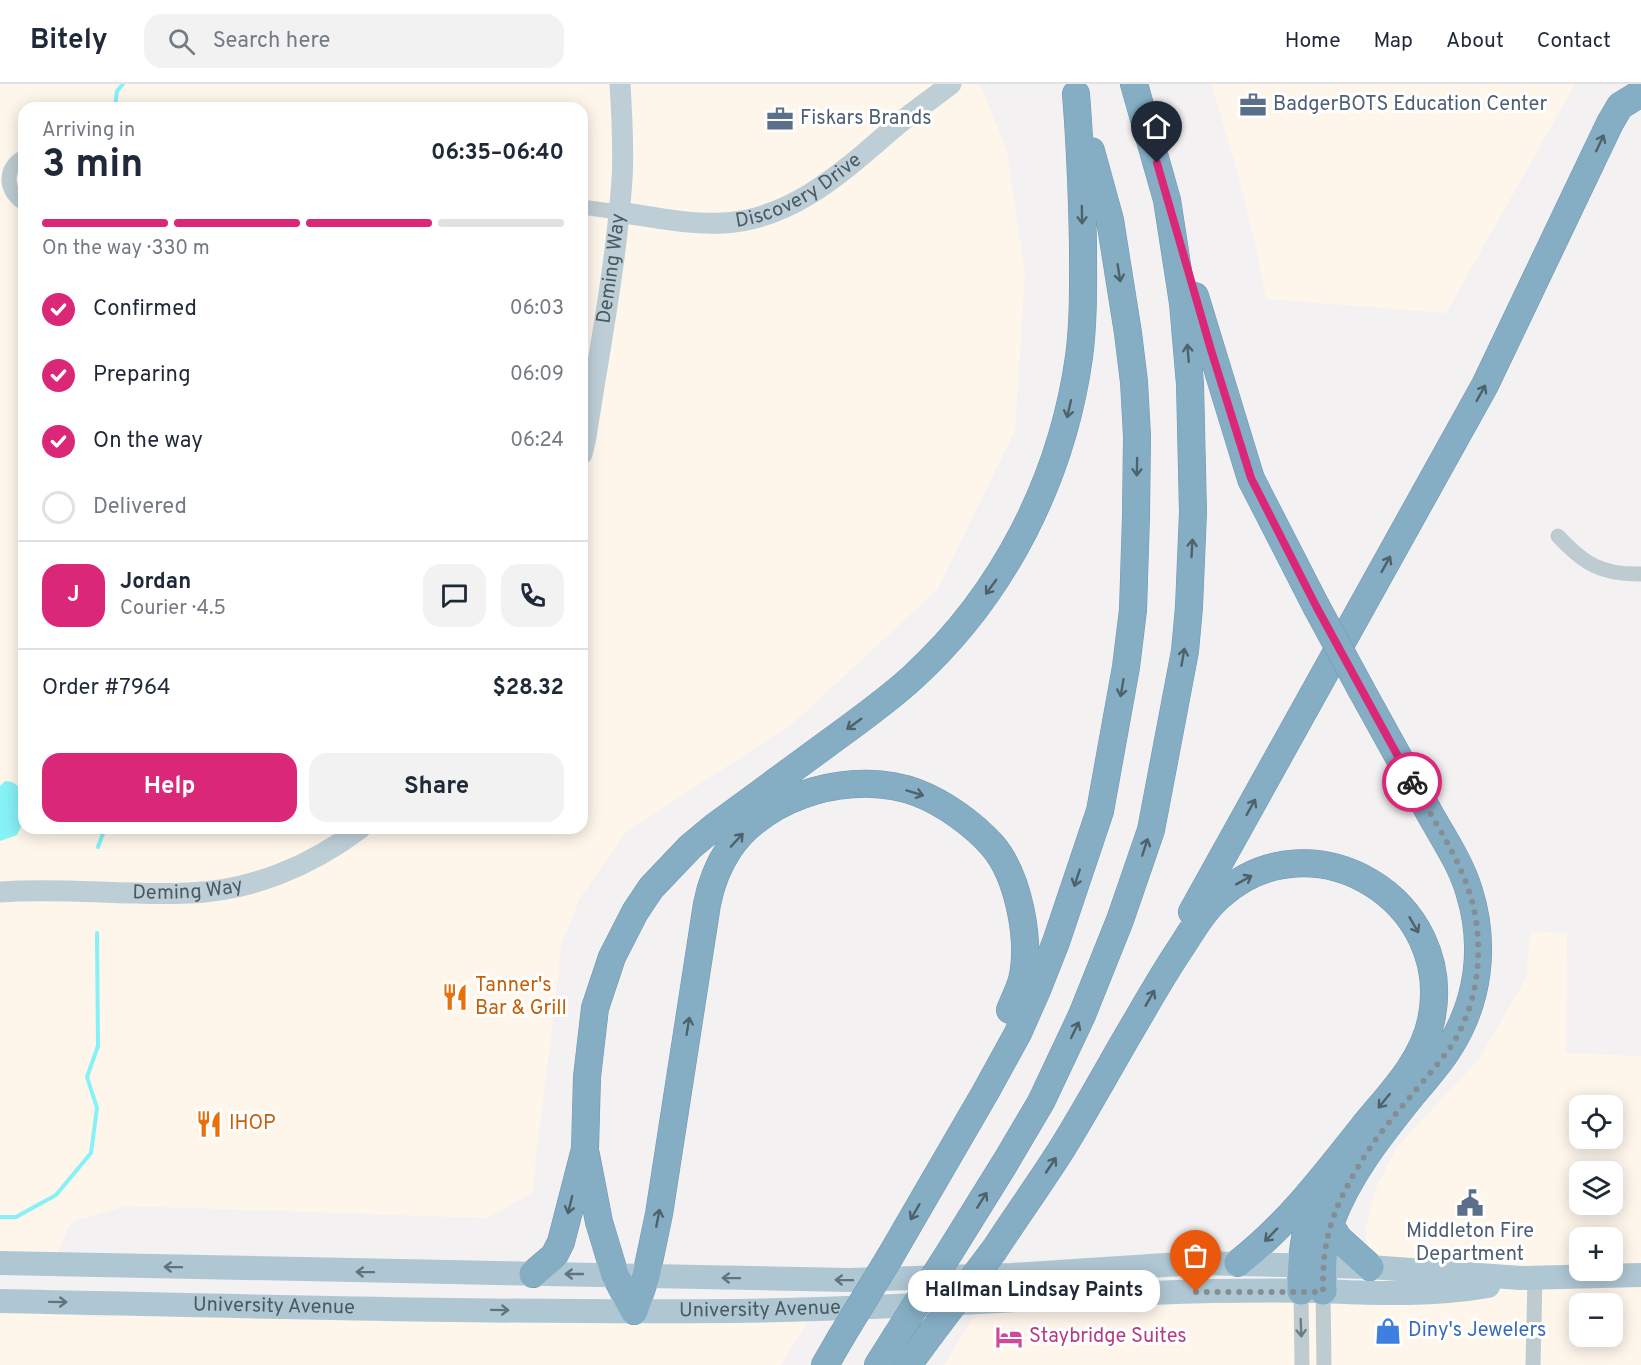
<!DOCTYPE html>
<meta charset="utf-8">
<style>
body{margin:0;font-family:Overpass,sans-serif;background:#f2f2f3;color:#1f2937;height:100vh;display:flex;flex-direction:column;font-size:22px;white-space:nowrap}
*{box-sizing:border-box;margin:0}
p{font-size:20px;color:#747a83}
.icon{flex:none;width:33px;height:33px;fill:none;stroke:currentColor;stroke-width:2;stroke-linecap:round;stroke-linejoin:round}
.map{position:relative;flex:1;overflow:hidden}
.panel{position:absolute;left:18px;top:18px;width:570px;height:732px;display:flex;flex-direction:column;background:#fff;border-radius:18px;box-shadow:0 3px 15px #0003}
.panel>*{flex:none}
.fabs{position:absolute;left:1569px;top:1011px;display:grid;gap:12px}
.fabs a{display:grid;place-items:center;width:54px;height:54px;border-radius:12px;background:#fff;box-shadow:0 3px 15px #0003;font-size:30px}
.pin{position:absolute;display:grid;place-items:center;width:51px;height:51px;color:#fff;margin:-62px -26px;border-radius:50% 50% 50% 0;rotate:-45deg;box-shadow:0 0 6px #0007}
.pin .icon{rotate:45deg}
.courier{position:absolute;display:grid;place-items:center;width:60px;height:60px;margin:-30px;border:4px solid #db2777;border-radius:50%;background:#fff;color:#222;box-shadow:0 2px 8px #0007}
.bubble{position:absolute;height:42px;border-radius:18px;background:#fff;box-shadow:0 3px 15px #0003;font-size:20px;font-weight:700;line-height:42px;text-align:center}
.summary em{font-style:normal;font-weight:700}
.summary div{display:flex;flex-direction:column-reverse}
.summary{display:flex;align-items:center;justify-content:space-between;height:102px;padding:0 24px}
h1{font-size:39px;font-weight:700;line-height:45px}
.bar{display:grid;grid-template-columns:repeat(4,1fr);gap:9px 6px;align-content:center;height:72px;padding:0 24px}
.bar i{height:8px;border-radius:4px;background:#e0e1e3}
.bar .on{background:#db2777}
.bar p{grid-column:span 4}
.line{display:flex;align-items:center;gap:15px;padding:0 24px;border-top:2px solid #e0e1e3}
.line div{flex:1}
.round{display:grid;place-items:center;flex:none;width:63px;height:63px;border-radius:18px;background:#f2f2f3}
ol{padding:0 24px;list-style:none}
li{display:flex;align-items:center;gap:18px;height:66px}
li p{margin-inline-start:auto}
li .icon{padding:6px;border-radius:50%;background:#db2777;color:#fff;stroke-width:4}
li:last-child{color:#747a83}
li i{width:33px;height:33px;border:3px solid #e0e1e3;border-radius:50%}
.button{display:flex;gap:12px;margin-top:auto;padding:12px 24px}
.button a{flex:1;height:69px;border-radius:18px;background:#db2777;color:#fff;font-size:24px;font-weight:700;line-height:69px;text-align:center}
.button a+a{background:#f2f2f3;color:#1f2937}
header{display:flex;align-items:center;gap:36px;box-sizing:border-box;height:84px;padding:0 30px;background:#fff;border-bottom:2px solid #e0e1e3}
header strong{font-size:28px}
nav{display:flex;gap:33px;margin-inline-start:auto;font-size:21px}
.search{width:420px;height:54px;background:#f2f2f3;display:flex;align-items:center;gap:15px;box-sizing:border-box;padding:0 21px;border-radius:18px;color:#747a83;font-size:22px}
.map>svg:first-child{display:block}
.commercial{fill:#fef6eb;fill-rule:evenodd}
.water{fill:#86f1f6}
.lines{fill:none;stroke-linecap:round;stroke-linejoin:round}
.stream{stroke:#86f1f6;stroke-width:4}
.highway-casing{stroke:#7099b1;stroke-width:28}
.street{stroke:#beccd2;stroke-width:15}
.secondary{stroke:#beced7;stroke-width:21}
.primary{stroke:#afc7d3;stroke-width:24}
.highway{stroke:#85aec5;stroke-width:27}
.highway-bridge-casing{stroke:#7099b1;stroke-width:28;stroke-linecap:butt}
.highway-bridge{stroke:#85aec5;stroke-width:27}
.oneway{stroke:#4d626b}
.oneway2{stroke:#61747e}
.oneway3{stroke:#6b7c83}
.done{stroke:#848e94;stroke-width:6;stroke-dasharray:0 10.8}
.route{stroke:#db2777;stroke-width:8}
.labels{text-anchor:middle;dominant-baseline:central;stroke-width:6;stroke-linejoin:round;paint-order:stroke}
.service-label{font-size:20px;fill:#4e5e75;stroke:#fff;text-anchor:start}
.street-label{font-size:20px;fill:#475961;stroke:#fff}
.food-label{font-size:20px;fill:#c56008;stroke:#fff;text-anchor:start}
.shop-label{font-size:20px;fill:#366cbe;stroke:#fff;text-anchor:start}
.hotel-label{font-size:20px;fill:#b23c85;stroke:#fff;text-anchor:start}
</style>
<header>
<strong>Bitely</strong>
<div class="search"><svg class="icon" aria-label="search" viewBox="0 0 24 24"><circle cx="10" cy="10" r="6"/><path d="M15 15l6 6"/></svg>Search here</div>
<nav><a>Home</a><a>Map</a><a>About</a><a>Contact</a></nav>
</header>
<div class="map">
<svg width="1641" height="1281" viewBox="0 0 1641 1281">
<rect width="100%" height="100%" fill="#f4f1f2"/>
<path class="commercial" d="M0,0H980L1007,67L1025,190L1015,347L937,506L791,641L627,747L580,814L562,859L532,1109L487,1134L126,1122L71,1138L55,1174H0ZM24,24H582V744H24Z
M1211,0H1575L1446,229L1266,215L1256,163L1237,86Z
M1531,847L1567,849L1566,969L1641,972V1281H944L983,1217H1373L1366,1144L1375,1106L1397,1063L1479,975L1526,894ZM1580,1022H1612V1054H1580ZM1580,1088H1612V1120H1580ZM1580,1154H1612V1186H1580ZM1580,1220H1612V1252H1580Z
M394,1224L816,1225L781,1281H0V1227L101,1233Z"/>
<path class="water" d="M5,697L12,698L22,705L21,743L17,751L0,757V702Z"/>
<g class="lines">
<path class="stream" d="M115,24L117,7L123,0
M98,763L105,744
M0,1133H16L56,1111L91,1069L97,1024L87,993L98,962L97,849"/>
<defs>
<path id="highway" d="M1195,212L1251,395L1316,522
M1192,828L1485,301L1610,39L1620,22L1641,9
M586,1071L599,1138L615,1191L634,1227
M1330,1141L1339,1155L1370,1183
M995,1165C1017,1131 1041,1098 1063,1063C1084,1029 1104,993 1124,958C1143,926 1161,893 1182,862C1193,845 1204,826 1220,812C1312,729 1457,816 1431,937C1422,979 1389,1011 1363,1043C1324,1092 1288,1140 1238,1179
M951,1166L1005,1079L1041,1018L1082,931L1120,836L1151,746L1185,567L1189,523L1193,428L1190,300L1183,219L1167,116L1134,0
M891,1171L985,1009L1018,949L1037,906L1056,858L1100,727L1126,583L1133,526L1136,432L1137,352L1134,298L1128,249L1110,136L1091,67
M533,1190L554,1172L561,1158L585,1065L587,993L595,924L612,873L635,828L651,804L690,763L714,743C752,715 790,687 827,660C857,638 887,617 913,593C1004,510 1062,394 1079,273C1084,235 1083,198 1083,160C1082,110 1080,60 1076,10
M1301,1207C1301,1166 1305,1143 1320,1105
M1323,1207C1322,1185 1322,1162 1330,1140C1348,1091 1380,1051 1413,1010C1425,995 1439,981 1449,964C1479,917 1486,861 1469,807C1461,780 1444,755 1430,730C1407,689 1385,648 1362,607
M634,1227L646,1192L659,1130L707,820C711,800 717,783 729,765C767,709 855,685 918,709C944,719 973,740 992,761C1019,792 1031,857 1022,896C1019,906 1014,916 1010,926
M825,1281L840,1255
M878,1281L895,1254
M908,1281L930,1251"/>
</defs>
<use href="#highway" class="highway-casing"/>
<path class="street" d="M24,73C3,84 5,108 24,119
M582,123L618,128
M1558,452C1584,480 1602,491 1641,490
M1301,1207L1302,1281
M1323,1207L1324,1281
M1533,1281L1535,1194"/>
<g class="secondary">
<path id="s1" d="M618,128C653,133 689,141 723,139C793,136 846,85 896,42C914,27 933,14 951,0"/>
<path id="s2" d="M582,370L586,353C599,268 616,182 622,96C624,64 622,32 620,0"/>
<path id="s3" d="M0,808C62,803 125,812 188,809C251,807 311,782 361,744"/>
</g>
<g class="primary">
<path d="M0,1179L849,1196L1011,1191L1196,1179L1370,1183L1520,1194L1641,1191"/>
<path id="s4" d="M0,1217C244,1222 489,1229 733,1227C873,1225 1012,1216 1152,1209C1207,1207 1262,1206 1317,1207C1374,1209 1431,1212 1488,1202"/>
</g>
<use href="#highway" class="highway"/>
<defs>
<path id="highway-bridge" d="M1316,522L1362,607
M930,1251L995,1165
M895,1254L951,1166
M840,1255L891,1171"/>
</defs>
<use href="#highway-bridge" class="highway-bridge-casing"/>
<use href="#highway-bridge" class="highway-bridge"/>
</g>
<defs><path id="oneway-shaft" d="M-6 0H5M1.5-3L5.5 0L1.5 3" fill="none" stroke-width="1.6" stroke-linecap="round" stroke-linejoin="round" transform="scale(1.5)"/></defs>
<g class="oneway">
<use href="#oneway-shaft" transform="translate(1600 59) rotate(-65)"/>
<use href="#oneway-shaft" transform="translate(1082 131) rotate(89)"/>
<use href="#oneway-shaft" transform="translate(1119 189) rotate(81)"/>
<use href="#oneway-shaft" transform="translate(1188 269) rotate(-95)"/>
<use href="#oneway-shaft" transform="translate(1481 309) rotate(-61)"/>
<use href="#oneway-shaft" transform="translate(1069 325) rotate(103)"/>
<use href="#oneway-shaft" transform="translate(1137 383) rotate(91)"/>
<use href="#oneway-shaft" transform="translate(1192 464) rotate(-87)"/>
<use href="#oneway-shaft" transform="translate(1386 480) rotate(-61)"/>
<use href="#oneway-shaft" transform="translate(991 503) rotate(126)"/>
<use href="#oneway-shaft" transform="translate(1183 573) rotate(-80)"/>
<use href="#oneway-shaft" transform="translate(1122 604) rotate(100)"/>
<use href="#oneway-shaft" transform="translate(854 640) rotate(144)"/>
<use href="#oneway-shaft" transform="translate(915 709) rotate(17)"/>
<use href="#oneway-shaft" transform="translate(1251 723) rotate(-61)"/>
<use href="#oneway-shaft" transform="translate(737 756) rotate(-47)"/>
<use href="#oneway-shaft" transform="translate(1145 763) rotate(-72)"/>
<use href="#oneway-shaft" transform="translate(1077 794) rotate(108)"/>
<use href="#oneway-shaft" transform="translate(1244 796) rotate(-29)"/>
<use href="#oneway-shaft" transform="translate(1414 841) rotate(60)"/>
<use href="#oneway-shaft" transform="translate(1150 914) rotate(-60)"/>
<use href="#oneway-shaft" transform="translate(688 942) rotate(-81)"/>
<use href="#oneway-shaft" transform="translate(1075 946) rotate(-64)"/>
<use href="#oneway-shaft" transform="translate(1384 1017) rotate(129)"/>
<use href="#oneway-shaft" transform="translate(1051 1081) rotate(-56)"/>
<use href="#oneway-shaft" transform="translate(982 1116) rotate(-58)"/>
<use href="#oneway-shaft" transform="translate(570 1121) rotate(104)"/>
<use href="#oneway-shaft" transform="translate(915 1128) rotate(120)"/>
<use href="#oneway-shaft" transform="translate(658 1134) rotate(-79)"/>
<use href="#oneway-shaft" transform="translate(1271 1151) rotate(134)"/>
</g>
<g class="oneway2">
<use href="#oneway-shaft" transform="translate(173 1183) rotate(-179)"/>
<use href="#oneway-shaft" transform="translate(365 1188) rotate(-179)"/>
<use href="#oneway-shaft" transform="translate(574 1190) rotate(-180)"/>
<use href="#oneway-shaft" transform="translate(731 1194) rotate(-179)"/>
<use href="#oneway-shaft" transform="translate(844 1196) rotate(-179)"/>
<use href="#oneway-shaft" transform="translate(58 1218) rotate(1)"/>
<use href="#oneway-shaft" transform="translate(500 1226) rotate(1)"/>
</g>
<use class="oneway3" href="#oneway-shaft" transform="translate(1301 1244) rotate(88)"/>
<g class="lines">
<path class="done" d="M1196,1208H1323C1322,1156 1332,1127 1358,1083C1382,1041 1418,1006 1447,968C1480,923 1486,859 1469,807C1457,770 1431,732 1412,698"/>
<path class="route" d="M1157,79L1211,266L1251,394L1316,522L1412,698"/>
</g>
<defs>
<symbol id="office-bare" viewBox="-9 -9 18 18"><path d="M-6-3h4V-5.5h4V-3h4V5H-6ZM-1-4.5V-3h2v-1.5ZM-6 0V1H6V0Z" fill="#5c6f8a" stroke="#fff" stroke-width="2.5" paint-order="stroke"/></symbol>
<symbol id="restaurant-bare" viewBox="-9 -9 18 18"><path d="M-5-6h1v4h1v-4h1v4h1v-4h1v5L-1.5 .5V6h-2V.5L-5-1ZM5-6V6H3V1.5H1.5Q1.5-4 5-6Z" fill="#e8710a" stroke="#fff" stroke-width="2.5" paint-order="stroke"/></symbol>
<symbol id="civic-bare" viewBox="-9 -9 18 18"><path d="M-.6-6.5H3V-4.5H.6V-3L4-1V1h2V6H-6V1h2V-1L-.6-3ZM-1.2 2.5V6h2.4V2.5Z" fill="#5c6f8a" stroke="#fff" stroke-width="2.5" paint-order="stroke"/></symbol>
<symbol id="shop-bare" viewBox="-9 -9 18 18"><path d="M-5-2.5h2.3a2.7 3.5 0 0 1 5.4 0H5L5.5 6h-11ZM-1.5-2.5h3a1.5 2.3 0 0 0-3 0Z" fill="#3f7fe0" stroke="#fff" stroke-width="2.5" paint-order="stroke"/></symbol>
<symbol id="hotel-bare" viewBox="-9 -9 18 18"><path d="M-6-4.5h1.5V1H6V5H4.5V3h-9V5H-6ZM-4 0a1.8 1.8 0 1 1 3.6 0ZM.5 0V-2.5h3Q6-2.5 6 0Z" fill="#d1479c" stroke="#fff" stroke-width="2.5" paint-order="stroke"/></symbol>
</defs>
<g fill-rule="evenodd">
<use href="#office-bare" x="1234" y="2" width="38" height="38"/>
<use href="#office-bare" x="761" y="16" width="38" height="38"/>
<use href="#restaurant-bare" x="436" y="894" width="38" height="38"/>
<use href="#restaurant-bare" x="190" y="1021" width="38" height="38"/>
<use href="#civic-bare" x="1451" y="1100" width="38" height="38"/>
<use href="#shop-bare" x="1369" y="1228" width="38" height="38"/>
<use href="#hotel-bare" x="990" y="1234" width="38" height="38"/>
</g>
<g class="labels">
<g class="service-label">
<text x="1273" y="21">BadgerBOTS Education Center</text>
<text x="800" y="35">Fiskars Brands</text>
<text x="1470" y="1148" text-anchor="middle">Middleton Fire<tspan x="1470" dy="23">Department</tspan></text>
</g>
<g class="street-label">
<text stroke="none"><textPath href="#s1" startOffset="189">Discovery Drive</textPath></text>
<text stroke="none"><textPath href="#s2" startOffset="188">Deming Way</textPath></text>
<text stroke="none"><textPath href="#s3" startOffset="188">Deming Way</textPath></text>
<text stroke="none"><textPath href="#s4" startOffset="274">University Avenue</textPath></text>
<text stroke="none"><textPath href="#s4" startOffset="760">University Avenue</textPath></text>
</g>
<g class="food-label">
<text x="475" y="902">Tanner's<tspan x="475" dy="23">Bar &amp; Grill</tspan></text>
<text x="229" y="1040">IHOP</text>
</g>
<g class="shop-label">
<text x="1408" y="1247">Diny's Jewelers</text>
</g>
<g class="hotel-label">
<text x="1029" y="1253">Staybridge Suites</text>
</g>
</g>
</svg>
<div class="fabs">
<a><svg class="icon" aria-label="locate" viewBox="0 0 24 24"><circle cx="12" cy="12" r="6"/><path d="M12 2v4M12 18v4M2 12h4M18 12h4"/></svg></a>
<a><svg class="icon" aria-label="layers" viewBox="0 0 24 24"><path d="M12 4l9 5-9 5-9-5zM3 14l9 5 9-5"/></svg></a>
<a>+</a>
<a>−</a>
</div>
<div class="pin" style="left:1196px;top:1208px;background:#ea580c"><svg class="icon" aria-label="bag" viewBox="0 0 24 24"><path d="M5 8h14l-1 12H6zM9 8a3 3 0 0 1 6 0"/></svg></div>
<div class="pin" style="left:1157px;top:79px;background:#1f2937"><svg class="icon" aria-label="home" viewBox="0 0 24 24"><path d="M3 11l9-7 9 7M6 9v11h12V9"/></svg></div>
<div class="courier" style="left:1412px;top:698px"><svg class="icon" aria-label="bike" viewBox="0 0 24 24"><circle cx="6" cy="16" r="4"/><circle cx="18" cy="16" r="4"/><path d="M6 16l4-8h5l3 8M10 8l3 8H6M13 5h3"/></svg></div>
<div class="bubble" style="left:908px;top:1186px;width:252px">Hallman Lindsay Paints</div>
<section class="panel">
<div class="summary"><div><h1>3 min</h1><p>Arriving in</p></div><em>06:35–06:40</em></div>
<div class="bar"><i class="on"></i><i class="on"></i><i class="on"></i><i></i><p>On the way · 330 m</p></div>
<ol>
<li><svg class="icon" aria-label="check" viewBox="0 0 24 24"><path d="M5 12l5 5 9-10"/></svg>Confirmed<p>06:03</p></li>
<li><svg class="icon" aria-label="check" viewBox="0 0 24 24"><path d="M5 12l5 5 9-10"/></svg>Preparing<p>06:09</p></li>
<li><svg class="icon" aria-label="check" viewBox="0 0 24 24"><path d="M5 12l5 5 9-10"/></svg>On the way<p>06:24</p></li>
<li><i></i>Delivered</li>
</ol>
<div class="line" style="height:108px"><b class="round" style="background:#db2777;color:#fff">J</b><div><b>Jordan</b><p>Courier · 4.5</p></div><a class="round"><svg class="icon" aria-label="chat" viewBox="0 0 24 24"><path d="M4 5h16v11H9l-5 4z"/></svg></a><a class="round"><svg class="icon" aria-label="phone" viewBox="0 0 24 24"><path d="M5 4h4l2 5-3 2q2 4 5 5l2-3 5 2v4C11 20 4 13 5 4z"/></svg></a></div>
<div class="line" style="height:78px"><div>Order #7964</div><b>$28.32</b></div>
<div class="button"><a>Help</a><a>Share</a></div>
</section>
</div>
